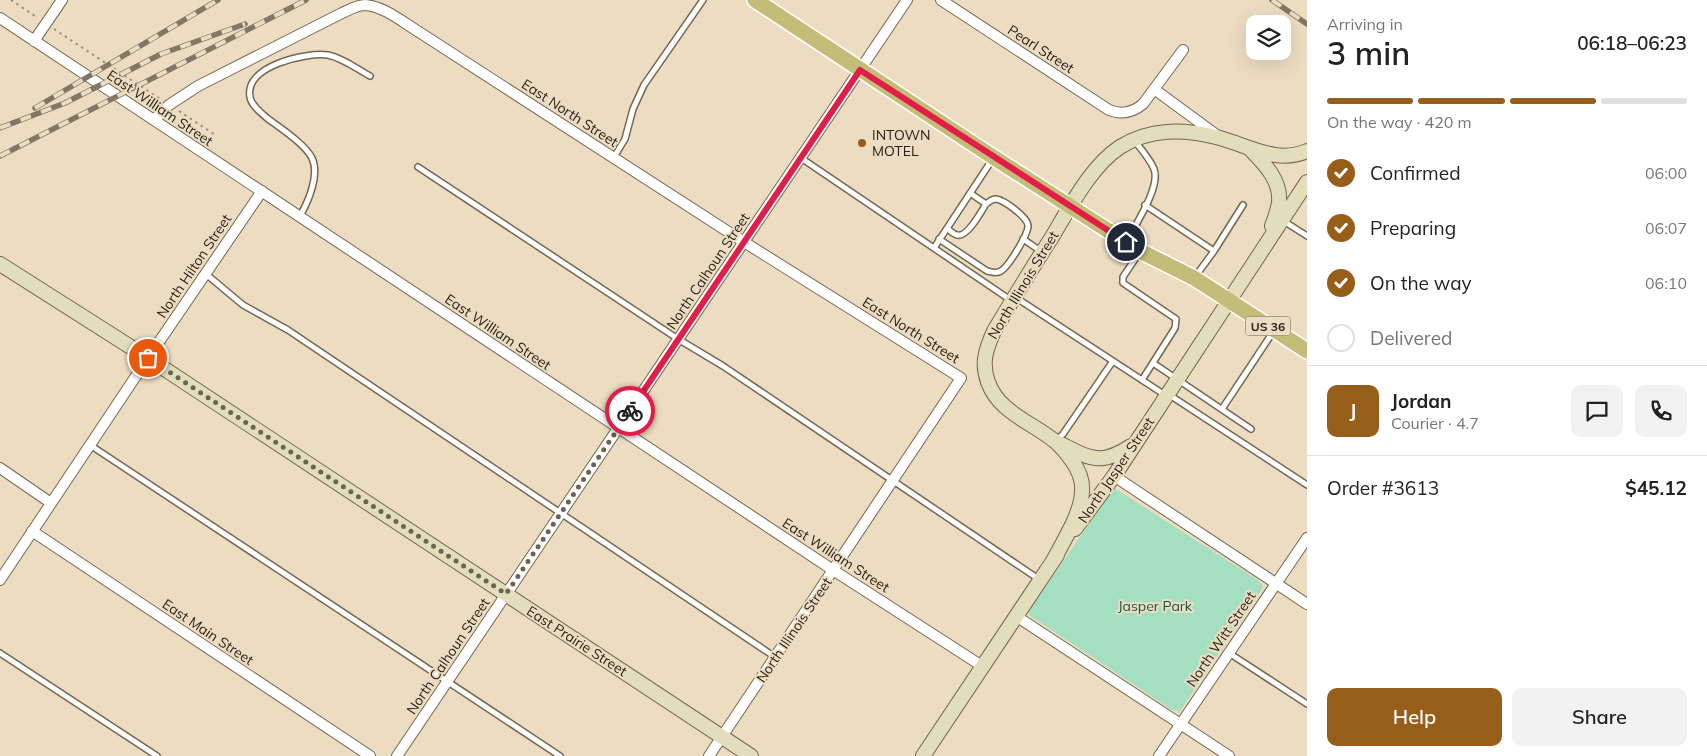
<!DOCTYPE html>
<meta charset="utf-8">
<style>
body{margin:0;font-family:Mulish,sans-serif;background:#f2f2f2;color:#222;height:100vh;display:flex;flex-direction:column;font-size:19px;white-space:nowrap}
*{box-sizing:border-box;margin:0}
p{font-size:16px;color:#767676}
.icon{flex:none;width:28px;height:28px;fill:none;stroke:currentColor;stroke-width:2;stroke-linecap:round;stroke-linejoin:round}
.map{position:relative;flex:1;overflow:hidden}
.sheet{display:flex;flex-direction:column;background:#fff;width:400px}
.sheet>*{flex:none}
.fabs{position:absolute;left:1246px;top:15px;display:grid;gap:10px}
.fabs a{display:grid;place-items:center;width:45px;height:45px;border-radius:10px;background:#fff;box-shadow:0 5px 20px #0002;font-size:25px}
.pin{position:absolute;display:grid;place-items:center;width:42px;height:42px;color:#fff;margin:-21px;border:2px solid #fff;border-radius:50%;box-shadow:0 1px 5px #0007}
.courier{position:absolute;display:grid;place-items:center;width:50px;height:50px;margin:-25px;border:4px solid #e11d48;border-radius:50%;background:#fff;color:#222;box-shadow:0 1px 6px #0007}
.head em{font-style:normal;font-weight:600}
.head div{display:flex;flex-direction:column-reverse}
.head{display:flex;align-items:center;justify-content:space-between;height:85px;padding:0 20px}
h1{font-size:32px;font-weight:600;line-height:38px}
.bar{display:grid;grid-template-columns:repeat(4,1fr);gap:8px 5px;align-content:center;height:60px;padding:0 20px}
.bar i{height:6px;border-radius:4px;background:#e0e0e0}
.bar .current{background:#965e18}
.bar p{grid-column:span 4}
.line{display:flex;align-items:center;gap:12px;padding:0 20px;border-top:1px solid #e0e0e0}
.line div{flex:1}
.round{display:grid;place-items:center;flex:none;width:52px;height:52px;border-radius:10px;background:#f2f2f2}
ol{padding:0 20px;list-style:none}
li{display:flex;align-items:center;gap:15px;height:55px}
li p{margin-inline-start:auto}
li .icon{padding:5px;border-radius:50%;background:#965e18;color:#fff;stroke-width:4}
li:last-child{color:#767676}
li i{width:28px;height:28px;border:2px solid #e0e0e0;border-radius:50%}
.primary-button{display:flex;gap:10px;margin-top:auto;padding:10px 20px}
.primary-button a{flex:1;height:58px;border-radius:10px;background:#965e18;color:#fff;font-size:20px;font-weight:600;line-height:58px;text-align:center}
.primary-button a+a{background:#f2f2f2;color:#222}
main{display:flex;flex:1;min-height:0}
.map>svg:first-child{display:block}
.green{fill:#a5dfc1}
.lines{fill:none;stroke-linecap:round;stroke-linejoin:round}
.lane-casing{stroke:#74674f;stroke-width:8}
.street-casing{stroke:#74674f;stroke-width:12}
.secondary-casing{stroke:#74674f;stroke-width:16}
.primary-casing{stroke:#fff;stroke-width:18}
.path{stroke:#9c917d;stroke-width:2;stroke-dasharray:2.5 4;stroke-linecap:butt}
.lane{stroke:#fff;stroke-width:5}
.street{stroke:#fff;stroke-width:10}
.secondary{stroke:#e2debc;stroke-width:14}
.primary{stroke:#c4bc79;stroke-width:15}
.rail-casing{stroke:#817765;stroke-width:5.5}
.rail{stroke:#ecddc2;stroke-width:4;stroke-dasharray:11;stroke-linecap:butt}
.done{stroke:#6c6353;stroke-width:5;stroke-dasharray:0 9}
.route{stroke:#e11d48;stroke-width:6}
.poi-dot{fill:#965e18;stroke:#ecddc2;stroke-width:2}
.labels{text-anchor:middle;dominant-baseline:central;stroke-width:4;stroke-linejoin:round;paint-order:stroke}
.shield{fill:#ecddc2;stroke:#62594a;stroke-width:1}
.shield-label{font-size:12px;font-weight:bold;fill:#272117}
.street-label{font-size:14px;fill:#272117;stroke:#ecddc2}
.poi-label{font-size:14px;fill:#272117;stroke:#ecddc2;text-anchor:start}
.park-label{font-size:14px;fill:#15573d;stroke:#ecddc2}
</style>
<main>
<div class="map">
<svg width="1307" height="756" viewBox="0 0 1307 756">
<rect width="100%" height="100%" fill="#ecddc2"/>
<path class="green" d="M1115,489L1119,491L1259,581L1262,585V589L1180,711L1172,710L1029,615V611L1111,492Z"/>
<g class="lines">
<defs>
<path id="lane" d="M614,157L625,139L633,109L644,85L703,0
M801,158L1012,301
M418,167L678,339L723,366L1040,580
M1145,205L1214,251L1195,277
M300,216C308,202 320,175 312,158C305,144 280,128 267,118C261,113 251,105 250,97C244,66 306,52 328,55C343,58 357,69 370,76
M1282,220L1307,236
M947,228C949,230 953,234 957,235C967,238 981,212 986,204L970,193
M939,239L987,271C992,272 996,274 1001,271C1009,266 1029,233 1028,225C1026,216 1004,200 996,199C991,199 989,202 986,204
M1023,239L1042,252
M1127,241C1135,225 1161,187 1154,169C1150,159 1141,149 1134,140
M934,248L992,160
M1214,251L1243,205
M1139,253L1123,277V283L1176,319L1175,328L1142,380
M206,274L243,305L288,330L340,365L775,657
M1015,297L1165,395
M1153,363L1251,429
M1168,394L1307,485
M1222,409L1273,332
M1056,441L1063,434L1113,361
M90,445L560,756
M0,653L157,756
M1229,653L1307,704"/>
<path id="street" d="M941,0L1109,110C1122,115 1132,113 1143,104L1183,50
M0,18L833,570L982,666
M34,41L62,0
M1154,89L1218,136
M154,120L169,105L198,86L342,13C349,10 357,5 365,5C384,6 404,23 419,32L744,242L961,378L709,756
M0,468L51,503
M1114,476L1307,604
M32,531L370,756
M0,580L148,358L262,191
M1016,616L1229,756
M397,756L907,0
M1159,756L1307,538"/>
<path id="secondary" d="M1251,150C1265,164 1281,181 1279,202C1278,210 1275,218 1272,226
M0,264L148,358L751,756
M1061,444C1091,459 1101,466 1131,446
M1075,529L1114,476L1307,182
M1053,561C1063,542 1082,512 1082,491C1083,480 1079,471 1073,462C1068,455 1062,447 1056,442C1032,422 999,413 988,382C981,363 986,349 994,331C1013,299 1032,268 1052,237C1070,207 1091,166 1120,147C1150,128 1183,129 1216,137C1246,144 1276,165 1307,151
M923,756L1057,555"/>
<path id="primary" d="M755,0L993,157L1140,251L1194,278L1307,351"/>
</defs>
<use href="#lane" class="lane-casing"/>
<use href="#street" class="street-casing"/>
<use href="#secondary" class="secondary-casing"/>
<use href="#primary" class="primary-casing"/>
<path class="path" d="M11,0L38,18
M54,29L160,99
M179,111L217,136"/>
<use href="#lane" class="lane"/>
<use href="#street" class="street"/>
<use href="#secondary" class="secondary"/>
<use href="#primary" class="primary"/>
<defs>
<path id="rail" d="M1272,0L1307,24
M35,108L218,0
M0,128L65,103L161,54L245,24
M0,156L306,0"/>
</defs>
<use href="#rail" class="rail-casing"/>
<use href="#rail" class="rail"/>
</g>
<g class="lines">
<path class="done" d="M148,358L506,594L630,411"/>
<path class="route" d="M630,411L860,70L1126,242"/>
</g>
<circle class="poi-dot" cx="862" cy="143" r="5"/>
<g class="labels">
<rect class="shield" x="1245.5" y="316.5" width="45" height="19" rx="4"/>
<g class="shield-label">
<text x="1268" y="326">US 36</text>
</g>
<g class="street-label">
<text transform="translate(1041 49) rotate(33)">Pearl Street</text>
<text transform="translate(160 108) rotate(34)">East William Street</text>
<text transform="translate(570 113) rotate(33)">East North Street</text>
<text transform="translate(194 266) rotate(-56)">North Hilton Street</text>
<text transform="translate(708 271) rotate(-56)">North Calhoun Street</text>
<text transform="translate(1023 285) rotate(-59)">North Illinois Street</text>
<text transform="translate(911 330) rotate(32)">East North Street</text>
<text transform="translate(498 332) rotate(34)">East William Street</text>
<text transform="translate(1116 470) rotate(-56)">North Jasper Street</text>
<text transform="translate(836 555) rotate(33)">East William Street</text>
<text transform="translate(794 630) rotate(-56)">North Illinois Street</text>
<text transform="translate(208 632) rotate(34)">East Main Street</text>
<text transform="translate(1221 639) rotate(-56)">North Witt Street</text>
<text transform="translate(577 641) rotate(33)">East Prairie Street</text>
<text transform="translate(448 656) rotate(-56)">North Calhoun Street</text>
</g>
<g class="poi-label">
<text x="872" y="135">INTOWN<tspan x="872" dy="16">MOTEL</tspan></text>
</g>
<g class="park-label">
<text x="1155" y="606">Jasper Park</text>
</g>
</g>
</svg>
<div class="fabs">
<a><svg class="icon" aria-label="layers" viewBox="0 0 24 24"><path d="M12 4l9 5-9 5-9-5zM3 14l9 5 9-5"/></svg></a>
</div>
<div class="pin" style="left:148px;top:358px;background:#ea580c"><svg class="icon" aria-label="bag" viewBox="0 0 24 24"><path d="M5 8h14l-1 12H6zM9 8a3 3 0 0 1 6 0"/></svg></div>
<div class="pin" style="left:1126px;top:242px;background:#1f2937"><svg class="icon" aria-label="home" viewBox="0 0 24 24"><path d="M3 11l9-7 9 7M6 9v11h12V9"/></svg></div>
<div class="courier" style="left:630px;top:411px"><svg class="icon" aria-label="bike" viewBox="0 0 24 24"><circle cx="6" cy="16" r="4"/><circle cx="18" cy="16" r="4"/><path d="M6 16l4-8h5l3 8M10 8l3 8H6M13 5h3"/></svg></div>
</div>
<section class="sheet">
<div class="head"><div><h1>3 min</h1><p>Arriving in</p></div><em>06:18–06:23</em></div>
<div class="bar"><i class="current"></i><i class="current"></i><i class="current"></i><i></i><p>On the way · 420 m</p></div>
<ol>
<li><svg class="icon" aria-label="check" viewBox="0 0 24 24"><path d="M5 12l5 5 9-10"/></svg>Confirmed<p>06:00</p></li>
<li><svg class="icon" aria-label="check" viewBox="0 0 24 24"><path d="M5 12l5 5 9-10"/></svg>Preparing<p>06:07</p></li>
<li><svg class="icon" aria-label="check" viewBox="0 0 24 24"><path d="M5 12l5 5 9-10"/></svg>On the way<p>06:10</p></li>
<li><i></i>Delivered</li>
</ol>
<div class="line" style="height:90px"><b class="round" style="background:#965e18;color:#fff">J</b><div><b>Jordan</b><p>Courier · 4.7</p></div><a class="round"><svg class="icon" aria-label="chat" viewBox="0 0 24 24"><path d="M4 5h16v11H9l-5 4z"/></svg></a><a class="round"><svg class="icon" aria-label="phone" viewBox="0 0 24 24"><path d="M5 4h4l2 5-3 2q2 4 5 5l2-3 5 2v4C11 20 4 13 5 4z"/></svg></a></div>
<div class="line" style="height:65px"><div>Order #3613</div><b>$45.12</b></div>
<div class="primary-button"><a>Help</a><a>Share</a></div>
</section>
</main>
